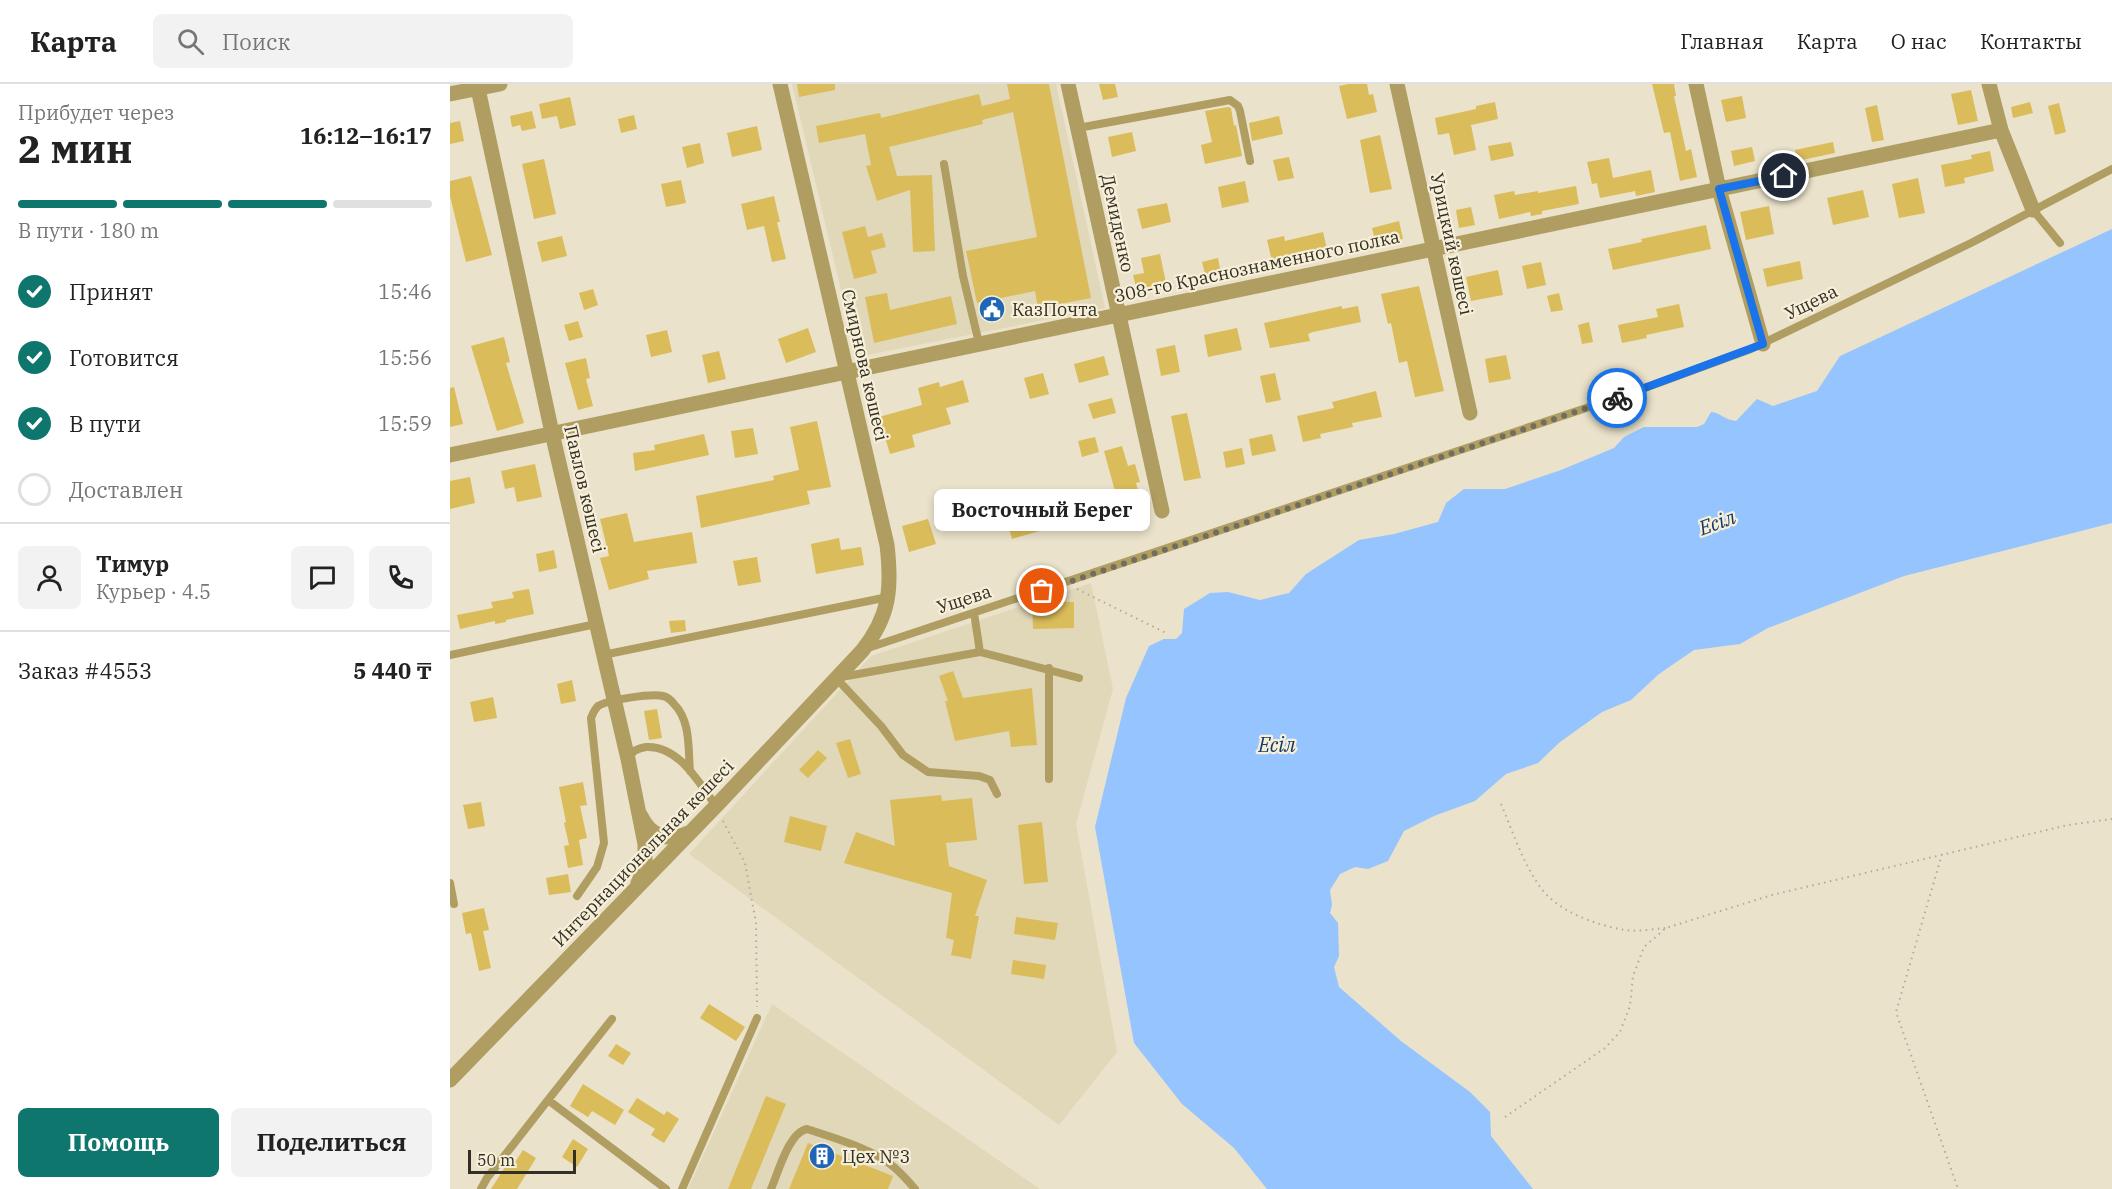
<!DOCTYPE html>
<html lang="ru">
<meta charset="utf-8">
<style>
body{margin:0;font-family:"IBM Plex Serif",serif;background:#f2f2f2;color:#222;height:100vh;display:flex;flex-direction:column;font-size:22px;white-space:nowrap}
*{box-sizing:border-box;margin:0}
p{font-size:20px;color:#767676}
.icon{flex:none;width:33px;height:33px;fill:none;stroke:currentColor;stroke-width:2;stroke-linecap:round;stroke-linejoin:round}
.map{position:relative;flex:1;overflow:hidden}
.details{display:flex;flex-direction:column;background:#fff;width:450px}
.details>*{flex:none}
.scale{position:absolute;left:18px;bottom:15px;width:108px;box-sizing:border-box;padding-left:6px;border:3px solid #322f26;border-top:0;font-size:16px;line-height:21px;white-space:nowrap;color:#322f26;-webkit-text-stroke:4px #f7efd7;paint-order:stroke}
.pin{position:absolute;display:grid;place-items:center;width:51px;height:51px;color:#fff;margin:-26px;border:3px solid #fff;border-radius:50%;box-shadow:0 2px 6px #0007}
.courier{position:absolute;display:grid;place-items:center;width:60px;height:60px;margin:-30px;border:4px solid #1a73e8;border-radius:50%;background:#fff;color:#222;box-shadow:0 2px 8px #0007}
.bubble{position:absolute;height:42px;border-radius:9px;background:#fff;box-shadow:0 3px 9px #0003;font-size:20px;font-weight:800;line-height:42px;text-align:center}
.head em{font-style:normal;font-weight:800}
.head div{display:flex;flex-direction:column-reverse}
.head{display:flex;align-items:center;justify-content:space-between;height:102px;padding:0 18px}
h1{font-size:39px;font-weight:800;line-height:45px}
.bar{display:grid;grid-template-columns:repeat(4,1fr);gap:9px 6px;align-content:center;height:72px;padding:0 18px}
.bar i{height:8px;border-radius:4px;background:#e0e0e0}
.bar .on{background:#0f766e}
.bar p{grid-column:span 4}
.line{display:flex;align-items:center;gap:15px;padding:0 18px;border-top:2px solid #e0e0e0}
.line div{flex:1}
.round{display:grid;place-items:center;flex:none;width:63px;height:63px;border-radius:9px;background:#f2f2f2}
ol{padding:0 18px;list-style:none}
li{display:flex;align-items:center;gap:18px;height:66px}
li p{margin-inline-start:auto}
li .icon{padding:6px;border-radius:50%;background:#0f766e;color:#fff;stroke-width:4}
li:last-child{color:#767676}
li i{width:33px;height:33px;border:3px solid #e0e0e0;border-radius:50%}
.button{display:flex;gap:12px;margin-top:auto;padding:12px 18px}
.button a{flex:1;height:69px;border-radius:9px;background:#0f766e;color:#fff;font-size:24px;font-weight:800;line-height:69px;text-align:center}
.button a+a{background:#f2f2f2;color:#222}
header{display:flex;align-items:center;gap:36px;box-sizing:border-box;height:84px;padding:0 30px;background:#fff;border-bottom:2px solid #e0e0e0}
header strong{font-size:28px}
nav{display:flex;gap:33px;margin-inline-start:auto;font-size:21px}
.search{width:420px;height:54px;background:#f2f2f2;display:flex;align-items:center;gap:15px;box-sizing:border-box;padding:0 21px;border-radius:9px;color:#767676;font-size:22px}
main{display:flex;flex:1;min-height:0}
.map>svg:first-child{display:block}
.built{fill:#e1d8b9}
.water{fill:#96c4ff}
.building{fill:#dabc5b}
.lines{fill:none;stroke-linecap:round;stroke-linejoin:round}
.path{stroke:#b2ab98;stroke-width:2;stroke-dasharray:1.5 4.5;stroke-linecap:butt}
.service{stroke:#b09d62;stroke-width:8}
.minor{stroke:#b09d62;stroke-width:15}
.tertiary{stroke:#b09d62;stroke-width:15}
.done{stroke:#726e5f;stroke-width:6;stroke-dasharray:0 10.8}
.route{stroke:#1a73e8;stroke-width:8}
.labels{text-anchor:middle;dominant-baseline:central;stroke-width:4.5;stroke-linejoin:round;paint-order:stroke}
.street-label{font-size:18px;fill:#322f26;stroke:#f7efd7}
.poi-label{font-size:18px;fill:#322f26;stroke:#f7efd7;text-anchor:start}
.water-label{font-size:20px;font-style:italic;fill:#143a68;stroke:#f7efd7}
</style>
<header>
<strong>Карта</strong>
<div class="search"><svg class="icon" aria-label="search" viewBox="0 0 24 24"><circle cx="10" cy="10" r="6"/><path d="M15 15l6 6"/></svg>Поиск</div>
<nav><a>Главная</a><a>Карта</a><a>О нас</a><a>Контакты</a></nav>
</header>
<main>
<section class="details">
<div class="head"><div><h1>2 мин</h1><p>Прибудет через</p></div><em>16:12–16:17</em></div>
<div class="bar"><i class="on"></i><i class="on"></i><i class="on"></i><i></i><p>В пути · 180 m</p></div>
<ol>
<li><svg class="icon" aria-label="check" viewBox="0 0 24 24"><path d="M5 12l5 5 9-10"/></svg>Принят<p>15:46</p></li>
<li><svg class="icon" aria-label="check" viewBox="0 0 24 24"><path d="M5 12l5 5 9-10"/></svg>Готовится<p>15:56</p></li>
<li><svg class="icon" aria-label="check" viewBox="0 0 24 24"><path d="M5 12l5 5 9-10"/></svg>В пути<p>15:59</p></li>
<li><i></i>Доставлен</li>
</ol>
<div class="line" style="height:108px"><a class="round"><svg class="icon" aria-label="person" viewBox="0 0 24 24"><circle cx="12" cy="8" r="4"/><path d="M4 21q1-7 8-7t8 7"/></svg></a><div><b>Тимур</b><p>Курьер · 4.5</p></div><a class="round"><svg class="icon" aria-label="chat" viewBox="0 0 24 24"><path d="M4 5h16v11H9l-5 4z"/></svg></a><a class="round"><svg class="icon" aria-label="phone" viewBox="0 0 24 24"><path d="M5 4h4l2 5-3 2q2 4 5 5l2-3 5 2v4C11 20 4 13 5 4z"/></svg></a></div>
<div class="line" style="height:78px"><div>Заказ #4553</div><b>5 440 ₸</b></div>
<div class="button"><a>Помощь</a><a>Поделиться</a></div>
</section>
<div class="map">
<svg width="1662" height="1105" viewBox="0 0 1662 1105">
<rect width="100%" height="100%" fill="#eae2ca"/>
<path class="built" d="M342,0H606L655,224L407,273Z
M641,499L663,605L626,740L667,968L609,1041L239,770L421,572Z
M322,920L590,1105H238Z"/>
<path class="water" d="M1662,145V439L1454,492L1318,544L1290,560L1244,566L1209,590L1181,616L1152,628L1110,658L1088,679L1056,690L1025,717L984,732L954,747L938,777L918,785L905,783L890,790L880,806L882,821L880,829L888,839L889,872L884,883L889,903L951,957L1020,1008L1040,1028L1041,1052L1083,1105H817L784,1064L732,1020L684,959L645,743L676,614L699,562L714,555H726L732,549L734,525L760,509L778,508L810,516L839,509L856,490L909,456L944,450L988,438L996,419L1014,405H1055L1111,386L1164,364L1174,353L1194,343H1247L1254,340L1261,328C1269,328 1275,336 1286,337L1307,315L1323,322L1367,307L1390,272Z"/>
<path class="building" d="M347,0H385V6L349,13Z
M557,0H599L641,214L588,224L585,207L546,215L549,231L535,234L532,217L527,219L516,167L587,153L563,28L532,36L533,40L439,63L447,92L482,91L485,167L463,168L460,106L427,117L416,82L421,81L415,50L369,59L366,42L430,29L431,34L529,10L532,22L560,15Z
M649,0H665L668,13L653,16Z
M899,0H917L919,11L923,10L927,28L897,35L889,2Z
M1202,0H1224L1226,12H1224L1236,67L1241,65L1247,93L1230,97L1220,48L1214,49Z
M1521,6L1528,37L1508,41L1501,10Z
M1292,12L1296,34L1276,38L1271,16Z
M120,13L126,41L110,45L107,32L92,35L89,20Z
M1045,18L1048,35L1021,41L1026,66L1004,71L999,49L988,51L985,34L1026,25V22Z
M1580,18L1583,29L1563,34L1561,23Z
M1609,19L1616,48L1605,51L1598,22Z
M1427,21L1434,56L1422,58L1415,24Z
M778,23L781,24L784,42L786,41L792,72L755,80L751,61L762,58L755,27Z
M82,27L86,44L72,47L70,41L62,43L60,32Z
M184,31L187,45L171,49L168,35Z
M829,32L833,50L802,57L799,39Z
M10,37L14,57L0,60V39Z
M307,42L312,66L282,73L277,49Z
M682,48L686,67L662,73L658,53Z
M930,51L942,105L920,109L910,56Z
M1061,58L1064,72L1041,77L1038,62Z
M1383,58L1385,69L1347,77L1345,66Z
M250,59L254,79L237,84L232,63Z
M1302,63L1305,77L1284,82L1281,67Z
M1540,67L1544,87L1514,94L1515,99L1495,103L1491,81L1522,75L1521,71Z
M839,73L844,94L828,97L823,76Z
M1159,74L1163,94L1201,86L1205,108L1186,112L1185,107L1150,114L1147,99L1142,100L1137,78Z
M94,75L106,130L84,135L72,80Z
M21,92L42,171L16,178L0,112V97Z
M1468,94L1475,129L1449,134L1442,100Z
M231,96L236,119L216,123L211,100Z
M795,97L799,118L772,124L768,103Z
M1126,102L1129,120L1092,127V130L1081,132L1080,128L1049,135L1044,111L1064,107L1065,111L1088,107V109Z
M1413,106L1419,133L1383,141L1377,114Z
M324,112L330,138H327L336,175L322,178L314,142L297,146L291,120Z
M717,119L721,138L692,145L687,125Z
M1319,122L1324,150L1296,156L1290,128Z
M1021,123L1025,141L1009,144L1006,126Z
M949,137L953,155L926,161L922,144Z
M1256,141L1261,165L1163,186L1158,165L1192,158L1191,155Z
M415,142L418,153L432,149L436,163L421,167L427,189L404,195L392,148Z
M873,148L878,169L849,176L848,171L822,177L817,156L834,152L835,157Z
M112,152L117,172L92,178L87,158Z
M710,170L717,204L688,211L683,191L694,189L691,174Z
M768,174L771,190L756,194L752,178Z
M1350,177L1353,195L1317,203L1313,185Z
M1091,178L1096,201L1077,205L1072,182Z
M1048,186L1053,211L1021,217L1016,193Z
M969,202L994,307L965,313L957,277L949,279L941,239L938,240L931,210Z
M143,205L148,221L134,226L129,209Z
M437,209L440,226L501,212L507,240L424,259L415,213Z
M1109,209L1113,226L1101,228L1097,212Z
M1229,220L1234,243L1196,251L1197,254L1172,259L1168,241L1208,233L1206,225Z
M892,222V225L908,222L911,238L863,248L858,250L860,257L820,264L814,239Z
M128,237L133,253L119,257L114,241Z
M1139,238L1143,258L1132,260L1128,241Z
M358,244L366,268L336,279L328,255Z
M787,244L792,266L758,273L754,251Z
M217,246L222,268L201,273L196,251Z
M54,253L60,278L56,279L74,339L47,347L21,262Z
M725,261L730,288L711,292L706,265Z
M269,267L276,295L258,299L252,271Z
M1056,271L1061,295L1039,299L1035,275Z
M654,272L659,291L629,299L624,280Z
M136,274L140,294L136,295L143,322L128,326L115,279Z
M593,289L599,310L580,315L574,294Z
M825,289L831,316L816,319L810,292Z
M513,296L519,318L496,324L501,340L462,351L465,363L440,370L429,333L472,321L468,304L489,298L490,303Z
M4,303L13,340L0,343V304Z
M926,307L932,333L902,339L903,343L870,350L871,354L853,358L847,332L884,324L882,318Z
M662,314L666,329L643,335L638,320Z
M737,329L751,394L734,397L721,332Z
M367,337L381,403L357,407L360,420L251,444L246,412L324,396L323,392L349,386L340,343Z
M303,344L308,370L285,374L281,347Z
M254,350L259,371L185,387L183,369L205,366L204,361Z
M822,350L826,367L802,372L799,355Z
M645,353L649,368L632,373L628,357Z
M672,362L678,382L685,380L690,398L686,399L693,423L627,440L626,438L600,444L562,455L556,434L594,424L593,420L614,414L615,420L641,412L642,418L666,411L654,367Z
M792,364L795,380L776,384L773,368Z
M85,380L92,413L67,418L64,403L55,405L51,387Z
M20,393L25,419L0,425V397Z
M177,429L184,458L242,448L247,479L197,487L199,495L159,506L150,474L159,472L150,435Z
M478,435L486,460L459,468L452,442Z
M389,454L391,466L411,463L414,481L366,490L361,460Z
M104,466L107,484L89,488L86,470Z
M307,473L311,498L288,502L283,477Z
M79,505L84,530L56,536V538L45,540V537L10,545L7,531L43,524L41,518L64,514L62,508Z
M582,518H624V544L583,545Z
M235,536L236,547L221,549L219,537Z
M503,587L513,614L582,604L587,661L561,663L559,647L505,657L495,617H498L489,592Z
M122,596L126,617L111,620L107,600Z
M43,613L47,634L24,638L20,618Z
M207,625L212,654L199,656L194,627Z
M400,655L411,690L398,694L386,659Z
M368,666L377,674L358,694L349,686Z
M133,698L137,721L130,722L137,754L129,756L133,781L118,784L114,762L119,761L114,739L116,738L109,703Z
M491,711L492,717L522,714L527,756L496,759L499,782L537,796L525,832H529L521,875L501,871L504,856L496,854L502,809L394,779L406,748L445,762L440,716Z
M31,718L35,742L18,745L13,721Z
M340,732L377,742L371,767L334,758Z
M592,738L598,798L574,800L568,741Z
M118,790L121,808L99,811L96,794Z
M34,824L39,846L33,847L41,884L29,887L21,849L16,850L12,829Z
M566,833L608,839L605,856L564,850Z
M563,876L596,881L594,895L561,890Z
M259,920L295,943L286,957L250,934Z
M166,960L181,969L173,981L158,972Z
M133,1000L174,1026L165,1041L142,1027L138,1033L120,1022Z
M316,1012L336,1020L301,1105H278Z
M187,1014L214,1031L217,1027L229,1035L214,1059L201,1051L205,1045L178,1028Z
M123,1055L138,1065L127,1083L112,1073Z
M358,1059L443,1092L438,1105H339Z
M73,1066L86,1074L67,1105H41L57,1080L62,1083Z"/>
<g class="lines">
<path class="path" d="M627,505L716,549
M1051,720C1063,748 1072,777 1090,803C1108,828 1146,841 1175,846C1188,848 1203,845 1216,844
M273,737L295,779L306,839L307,923
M1492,770L1446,928L1508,1105
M1055,1033L1155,964L1170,948L1180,922L1183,892L1194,863L1216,844L1322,811L1618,741L1662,735"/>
<path class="service" d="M628,44L780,16L788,22L790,27L800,77
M494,80L513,192L529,259
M1583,126L1610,159
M524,529L530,568
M415,565L1184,308L1301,265L1521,159L1662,85
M0,571L146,540
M153,571L438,513
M178,675C181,668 188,664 196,663C229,661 249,699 266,722
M599,695V584
M547,710L540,696L529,692L478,688L453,671L431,642L386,594L530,568L629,594
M0,799L4,820
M127,812L147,783L154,759L141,634C143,629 144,626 148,622C158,616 201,609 213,612C217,613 221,616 224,620C241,637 238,665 240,687
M98,1016L162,935
M31,1105L37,1094L98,1016L216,1105
M232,1105L307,934
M321,1105C328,1089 339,1048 357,1045C384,1054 424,1065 445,1084C452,1090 459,1098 465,1105"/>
<path class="minor" d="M618,0L712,427
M947,0L1020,329
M1246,0L1269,105L1313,260
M1539,0L1551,46L1583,126
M0,10L50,0
M0,371L1551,46"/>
<path class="tertiary" d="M27,0L102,349L178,675L195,760V783L188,799
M191,732C200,752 218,758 238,749
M0,996L266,722L412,567C440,532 442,504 437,461L330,0"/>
</g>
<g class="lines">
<path class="done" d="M592,507L1167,314"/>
<path class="route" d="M1167,314L1313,260L1269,105L1334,92"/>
</g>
<defs>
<symbol id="civic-disc" viewBox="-11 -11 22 22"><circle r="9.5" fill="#2066b6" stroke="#f7efd7"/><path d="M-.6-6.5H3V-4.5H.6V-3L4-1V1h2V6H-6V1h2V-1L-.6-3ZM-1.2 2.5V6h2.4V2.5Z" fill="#fff"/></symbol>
<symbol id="building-disc" viewBox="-11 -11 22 22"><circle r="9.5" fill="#2066b6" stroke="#f7efd7"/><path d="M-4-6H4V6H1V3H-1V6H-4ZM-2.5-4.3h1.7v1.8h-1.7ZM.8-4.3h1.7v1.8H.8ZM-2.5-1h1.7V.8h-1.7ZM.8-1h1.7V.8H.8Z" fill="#fff"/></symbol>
</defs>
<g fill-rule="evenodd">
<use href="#civic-disc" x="527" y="210" width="30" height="30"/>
<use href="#building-disc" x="357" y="1057" width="30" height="30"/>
</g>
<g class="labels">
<g class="street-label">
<text transform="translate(668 139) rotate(78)">Демиденко</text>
<text transform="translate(1002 160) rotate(78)">Урицкий көшесі</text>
<text transform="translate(807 182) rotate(-12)">308-го Краснознаменного полка</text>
<text transform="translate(1361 218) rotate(-26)">Ущева</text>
<text transform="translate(415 281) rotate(77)">Смирнова көшесі</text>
<text transform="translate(135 405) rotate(77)">Павлов көшесі</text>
<text transform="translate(514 515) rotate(-18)">Ущева</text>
<text transform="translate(193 769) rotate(-46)">Интернациональная көшесі</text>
</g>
<g class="poi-label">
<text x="562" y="225">КазПочта</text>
<text x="392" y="1072">Цех №3</text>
</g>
<g class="water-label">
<text transform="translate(1267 438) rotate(-20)">Есіл</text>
<text x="827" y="660">Есіл</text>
</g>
</g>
</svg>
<div class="scale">50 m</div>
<div class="pin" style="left:592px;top:507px;background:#ea580c"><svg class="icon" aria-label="bag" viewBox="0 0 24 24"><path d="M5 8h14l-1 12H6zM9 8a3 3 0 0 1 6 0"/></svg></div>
<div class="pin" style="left:1334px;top:92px;background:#1f2937"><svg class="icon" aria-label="home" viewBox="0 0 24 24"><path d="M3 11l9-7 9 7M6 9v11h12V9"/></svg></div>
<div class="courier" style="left:1167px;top:314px"><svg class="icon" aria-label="bike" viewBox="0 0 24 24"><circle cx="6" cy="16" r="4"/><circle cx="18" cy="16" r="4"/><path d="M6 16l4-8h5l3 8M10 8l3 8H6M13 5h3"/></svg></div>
<div class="bubble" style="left:484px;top:405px;width:216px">Восточный Берег</div>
</div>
</main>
